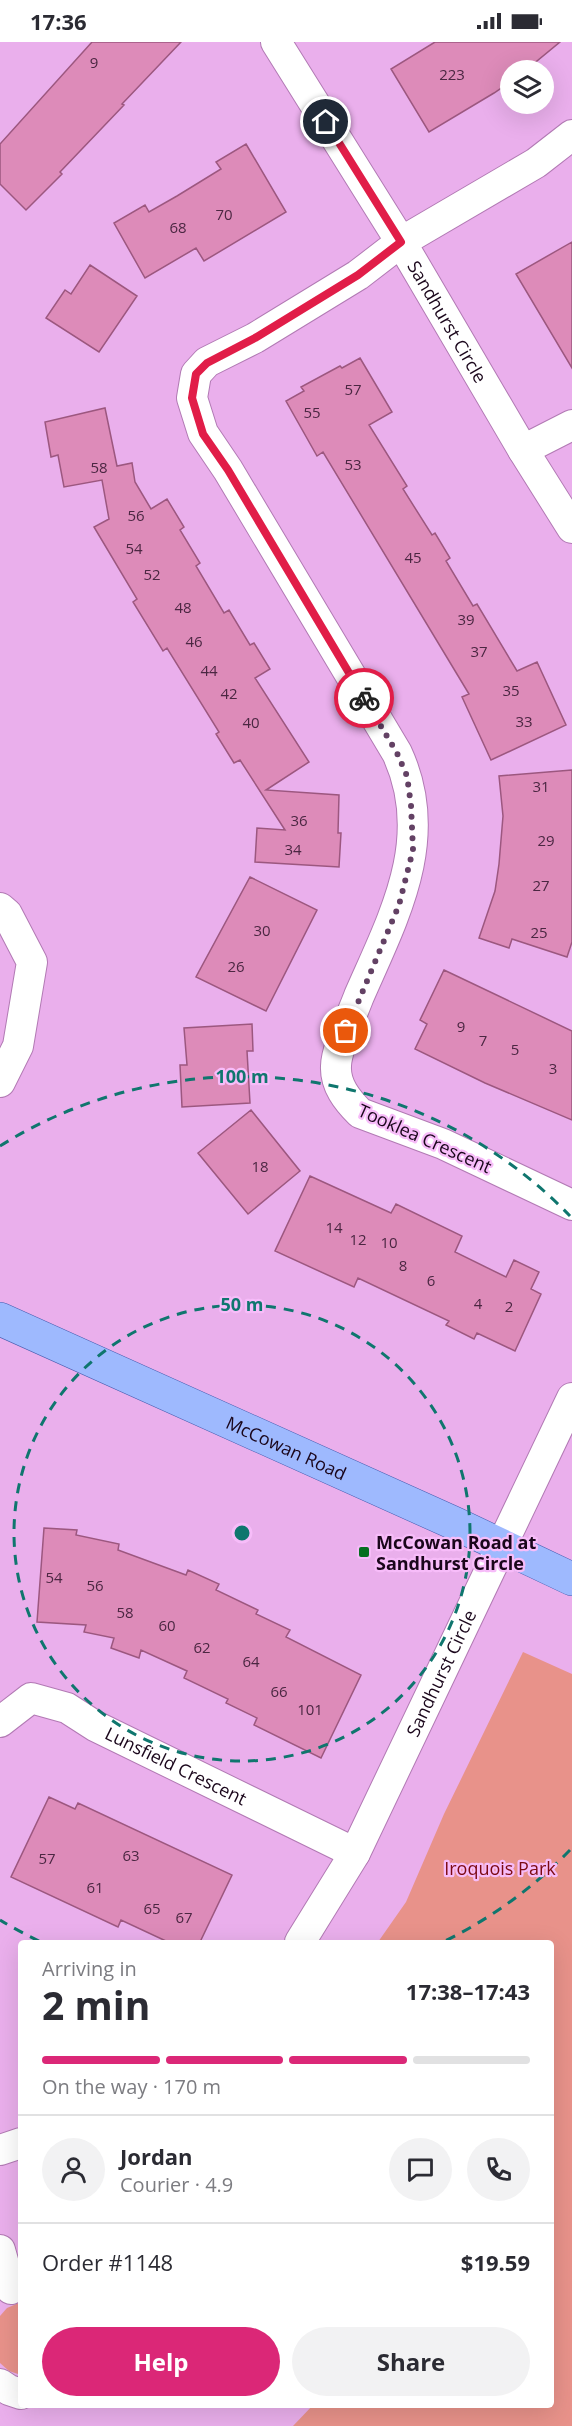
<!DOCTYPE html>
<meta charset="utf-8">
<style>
body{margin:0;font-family:"Open Sans",sans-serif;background:#f2f2f3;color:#2b2b33;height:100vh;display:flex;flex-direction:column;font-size:22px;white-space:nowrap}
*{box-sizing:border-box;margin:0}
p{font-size:20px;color:#7c7c81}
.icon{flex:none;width:33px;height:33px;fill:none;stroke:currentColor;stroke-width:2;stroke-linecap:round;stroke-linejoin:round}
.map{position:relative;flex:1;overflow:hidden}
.drawer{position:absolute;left:18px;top:1898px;width:536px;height:468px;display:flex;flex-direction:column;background:#fff;border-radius:6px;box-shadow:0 6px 24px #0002}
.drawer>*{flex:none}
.fabs{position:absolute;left:500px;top:18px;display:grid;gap:12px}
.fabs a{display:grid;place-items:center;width:54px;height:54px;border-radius:50%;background:#fff;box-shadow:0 6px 24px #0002;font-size:30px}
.pin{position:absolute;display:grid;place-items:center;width:51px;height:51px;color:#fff;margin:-26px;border:3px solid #fff;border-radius:50%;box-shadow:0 2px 6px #0007}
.courier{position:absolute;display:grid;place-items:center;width:60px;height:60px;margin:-30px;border:4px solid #e11d48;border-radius:50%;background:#fff;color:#222;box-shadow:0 2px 8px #0007}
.head em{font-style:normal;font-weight:700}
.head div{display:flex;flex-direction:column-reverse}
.head{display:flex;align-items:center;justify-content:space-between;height:102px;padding:0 24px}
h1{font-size:39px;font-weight:700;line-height:45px}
.bar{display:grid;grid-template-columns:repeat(4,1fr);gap:9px 6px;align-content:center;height:72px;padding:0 24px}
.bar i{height:8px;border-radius:4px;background:#e1e1e2}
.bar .on{background:#db2777}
.bar p{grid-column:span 4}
.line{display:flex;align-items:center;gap:15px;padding:0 24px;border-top:2px solid #e1e1e2}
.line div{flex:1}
.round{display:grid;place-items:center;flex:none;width:63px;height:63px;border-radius:32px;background:#f2f2f3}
.button{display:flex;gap:12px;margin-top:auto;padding:12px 24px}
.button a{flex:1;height:69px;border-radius:36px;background:#db2777;color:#fff;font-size:24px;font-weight:700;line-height:69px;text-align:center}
.button a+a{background:#f2f2f3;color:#2b2b33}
.status{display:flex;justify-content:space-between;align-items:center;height:42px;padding:0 30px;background:#fff;direction:ltr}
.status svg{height:16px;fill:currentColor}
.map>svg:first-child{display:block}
.green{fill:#e8928a}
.building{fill:#dd8bb9;stroke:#9c577f;stroke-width:1.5}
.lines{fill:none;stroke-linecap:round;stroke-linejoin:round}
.minor-casing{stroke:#b27ab4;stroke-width:32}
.major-casing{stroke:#465cae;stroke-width:34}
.minor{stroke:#fff;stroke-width:30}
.major{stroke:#9eb9fe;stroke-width:33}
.done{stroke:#634164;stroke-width:6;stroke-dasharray:0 10.8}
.route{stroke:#e11d48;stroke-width:8}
.ring{fill:none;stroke:#0f766e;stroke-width:3;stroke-dasharray:10 8}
.poi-dot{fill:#056f1f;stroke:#f7bcf9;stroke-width:2}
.labels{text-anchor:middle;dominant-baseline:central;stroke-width:4.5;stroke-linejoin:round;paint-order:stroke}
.number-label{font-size:15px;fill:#4b2742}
.street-label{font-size:18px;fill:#1a061b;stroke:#f7bcf9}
.poi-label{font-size:18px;font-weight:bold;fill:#1a061b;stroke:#f7bcf9;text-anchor:start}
.park-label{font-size:18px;fill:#7c0912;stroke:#f7bcf9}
.centre{fill:#0f766e;stroke:#f7bcf9;stroke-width:3}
.ring-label{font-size:18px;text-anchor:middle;font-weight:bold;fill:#0f766e;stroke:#f7bcf9;stroke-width:4.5;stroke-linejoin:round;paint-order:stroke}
</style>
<div class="status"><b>17:36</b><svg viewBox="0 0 49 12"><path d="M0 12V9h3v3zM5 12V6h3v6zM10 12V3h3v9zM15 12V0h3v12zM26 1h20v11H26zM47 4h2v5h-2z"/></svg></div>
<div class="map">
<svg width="572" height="2384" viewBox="0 0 572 2384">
<rect width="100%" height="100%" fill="#eaafec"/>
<path class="green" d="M523,1610L572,1632V2384H293L313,2363L550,2362V1900H378L406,1860L444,1772Z
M21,2260V2333L9,2329L0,2321V2274L7,2266Z"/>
<path class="building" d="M92,0H181L122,62L124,63L60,130L62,132L26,168L0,142V102Z
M435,0H560L526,28H510V40L494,51L429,90L391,27Z
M246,102L286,170L204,219L196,206L145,236L114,181L145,163L149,170L177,154L221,127L216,120Z
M572,200V326L516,232Z
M90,223L137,254L99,310L46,276L65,248L71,252Z
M360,316L392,370L369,383L407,444L403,447L432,493L435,491L450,516L446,519L473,564L477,562L517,629L537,620L566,683L491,718L462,655L469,652L323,410L317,414L286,359L304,349L301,345L340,324L342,326Z
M105,366L117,424L132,421L135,440L151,467L167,457L184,485L180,488L200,521L196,524L224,571L229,568L250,603L254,601L270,627L255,636L309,720L266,748L339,753L338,791H341L339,825L255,820L257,786L285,788L240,718L234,721L216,692L219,690L167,606L163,609L133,560L137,557L94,485L109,477L102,438L64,445L58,413L51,415L45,380Z
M572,728V900L567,915L512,897L509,906L479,896L495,849L499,822L503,774L499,734Z
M250,835L317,868L266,969L196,935Z
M444,928L572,989V1078L485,1041L415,1007L427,982L420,978Z
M252,982L253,1009H247L250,1061L182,1065L180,1023H187L184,986Z
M251,1068L300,1129L248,1172L198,1111Z
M310,1134L391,1171L396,1162L462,1194L455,1210L506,1235L514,1218L539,1230L531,1247L541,1252L515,1309L477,1291L474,1297L446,1283L449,1279L358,1236L354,1245L275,1209Z
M44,1486L77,1488L76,1493L119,1502L118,1508L186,1533L188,1528L219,1542L216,1548L258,1568L256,1572L290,1588L286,1595L361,1633L321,1716L254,1683L257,1676L226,1661L228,1657L184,1636L187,1629L141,1608L139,1616L111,1606L114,1596L84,1590L86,1583L37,1580Z
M49,1755L75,1767L78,1761L232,1833L200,1900H168L121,1878L118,1885L11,1835Z"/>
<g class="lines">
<defs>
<g id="minor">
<path id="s1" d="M276,0L401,200L523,408L572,486"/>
<path d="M572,93L536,121L401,200L358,233L255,296L207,320L196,332L192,356L203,391L228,428L397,711C437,797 393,876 359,954C353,970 336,1008 336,1024C335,1043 347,1058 360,1071L443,1102L572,1163"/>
<path d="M523,408L572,383"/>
<path d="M0,866L7,872L32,920L18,1004L0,1040"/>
<path id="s2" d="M0,1680L31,1656L67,1666L95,1684L355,1811"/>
<path id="s3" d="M300,1900L355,1811L572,1356"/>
<path d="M0,2108L21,2101"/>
<path d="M0,2208L11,2247"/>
<path d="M0,2342L9,2348L21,2352"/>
</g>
<g id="major">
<path id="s4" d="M0,1277L456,1482L572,1537"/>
</g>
</defs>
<use href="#minor" class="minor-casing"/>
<use href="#major" class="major-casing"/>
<use href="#minor" class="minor"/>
<use href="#major" class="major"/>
</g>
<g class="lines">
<path class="done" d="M346,989L399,863L413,808L411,763L407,734L397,711L364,656"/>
<path class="route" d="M326,80L401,200L358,233L255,296L207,321L196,332L192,356L203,392L228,428L364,656"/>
</g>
<g class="ring">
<circle cx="242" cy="1491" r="228"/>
<path d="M570 1808A456 456 0 0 1 445 1899M39 1899A456 456 0 0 1 0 1878M0 1104A456 456 0 0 1 570 1174"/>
</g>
<rect class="poi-dot" x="358" y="1504" width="12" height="12" rx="3"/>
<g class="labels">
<g class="number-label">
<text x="94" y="20">9</text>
<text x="452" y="32">223</text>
<text x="224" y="172">70</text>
<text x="178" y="185">68</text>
<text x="353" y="347">57</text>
<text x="312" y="370">55</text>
<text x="353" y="422">53</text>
<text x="99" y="425">58</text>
<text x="136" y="473">56</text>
<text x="134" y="506">54</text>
<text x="413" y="515">45</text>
<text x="152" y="532">52</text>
<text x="183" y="565">48</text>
<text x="466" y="577">39</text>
<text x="194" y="599">46</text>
<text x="479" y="609">37</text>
<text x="209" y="628">44</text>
<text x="511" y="648">35</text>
<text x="229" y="651">42</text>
<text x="524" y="679">33</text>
<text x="251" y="680">40</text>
<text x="541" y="744">31</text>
<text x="299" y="778">36</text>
<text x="546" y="798">29</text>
<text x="293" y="807">34</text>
<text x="541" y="843">27</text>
<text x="262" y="888">30</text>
<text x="539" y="890">25</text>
<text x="236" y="924">26</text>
<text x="461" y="984">9</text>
<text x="483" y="998">7</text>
<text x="515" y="1007">5</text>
<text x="553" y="1026">3</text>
<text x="260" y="1124">18</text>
<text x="334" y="1185">14</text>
<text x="358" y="1197">12</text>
<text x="389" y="1200">10</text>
<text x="403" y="1223">8</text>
<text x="431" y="1238">6</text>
<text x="478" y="1261">4</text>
<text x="509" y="1264">2</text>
<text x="54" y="1535">54</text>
<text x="95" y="1543">56</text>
<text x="125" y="1570">58</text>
<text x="167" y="1583">60</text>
<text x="202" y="1605">62</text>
<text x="251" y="1619">64</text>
<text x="279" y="1649">66</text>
<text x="310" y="1667">101</text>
<text x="131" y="1813">63</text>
<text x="47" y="1816">57</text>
<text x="95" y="1845">61</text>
<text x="152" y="1866">65</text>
<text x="184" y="1875">67</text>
</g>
<g class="street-label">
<text stroke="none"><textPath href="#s1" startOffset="328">Sandhurst Circle</textPath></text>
<text transform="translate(425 1096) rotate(24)">Tooklea Crescent</text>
<text stroke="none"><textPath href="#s4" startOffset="314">McCowan Road</textPath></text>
<text stroke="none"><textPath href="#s3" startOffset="304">Sandhurst Circle</textPath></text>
<text stroke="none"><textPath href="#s2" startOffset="200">Lunsfield Crescent</textPath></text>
</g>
<g class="poi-label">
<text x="376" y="1500">McCowan Road at<tspan x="376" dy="21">Sandhurst Circle</tspan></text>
</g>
<g class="park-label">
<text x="500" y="1826">Iroquois Park</text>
</g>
</g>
<circle cx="242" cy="1491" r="9" class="centre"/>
<g class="ring-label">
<text x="242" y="1041">100 m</text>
<text x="242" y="1269">50 m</text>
</g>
</svg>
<div class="fabs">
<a><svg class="icon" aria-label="layers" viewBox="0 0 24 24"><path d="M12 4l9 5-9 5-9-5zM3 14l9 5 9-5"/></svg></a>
</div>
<div class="pin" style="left:346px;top:989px;background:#ea580c"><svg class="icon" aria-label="bag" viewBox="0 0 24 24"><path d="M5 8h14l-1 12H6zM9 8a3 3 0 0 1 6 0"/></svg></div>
<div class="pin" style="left:326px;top:80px;background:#1f2937"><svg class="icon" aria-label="home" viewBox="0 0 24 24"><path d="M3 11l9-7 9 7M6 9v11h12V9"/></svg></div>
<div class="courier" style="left:364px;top:656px"><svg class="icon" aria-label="bike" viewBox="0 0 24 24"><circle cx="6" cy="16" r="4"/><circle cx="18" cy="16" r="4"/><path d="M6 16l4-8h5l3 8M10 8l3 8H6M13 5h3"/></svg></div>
<section class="drawer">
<div class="head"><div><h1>2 min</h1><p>Arriving in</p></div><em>17:38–17:43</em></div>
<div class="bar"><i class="on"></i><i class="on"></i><i class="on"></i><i></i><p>On the way · 170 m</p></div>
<div class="line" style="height:108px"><a class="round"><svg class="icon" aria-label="person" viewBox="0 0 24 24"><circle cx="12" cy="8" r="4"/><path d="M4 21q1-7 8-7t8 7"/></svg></a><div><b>Jordan</b><p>Courier · 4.9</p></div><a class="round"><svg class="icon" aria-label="chat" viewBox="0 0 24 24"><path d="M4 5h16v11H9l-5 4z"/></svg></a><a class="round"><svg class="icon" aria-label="phone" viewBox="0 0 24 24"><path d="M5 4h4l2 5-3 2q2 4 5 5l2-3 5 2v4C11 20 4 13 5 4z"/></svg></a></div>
<div class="line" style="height:78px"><div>Order #1148</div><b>$19.59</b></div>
<div class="button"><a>Help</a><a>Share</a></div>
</section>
</div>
